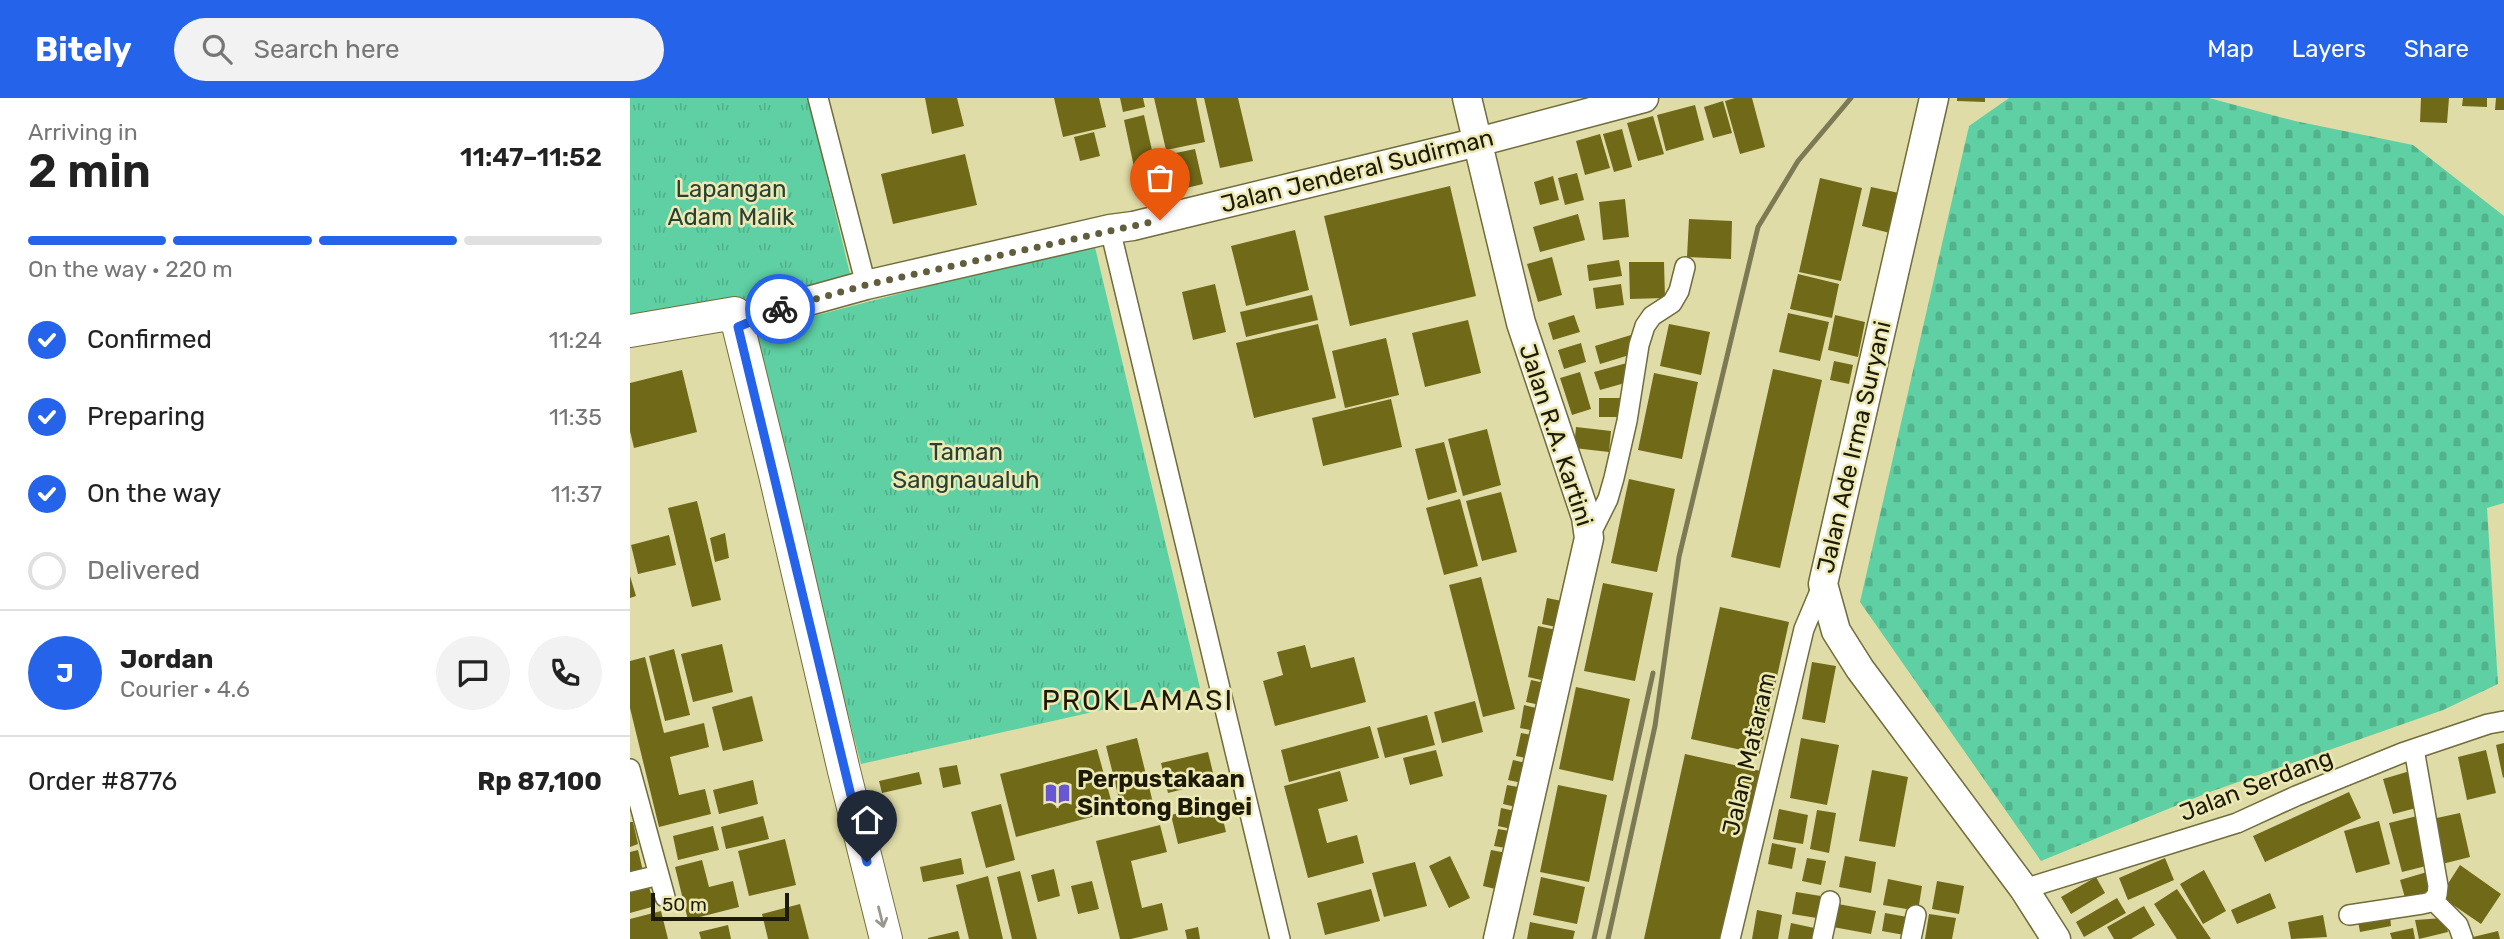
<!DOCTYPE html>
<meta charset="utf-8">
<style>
body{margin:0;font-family:Rubik,sans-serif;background:#f2f2f2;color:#222;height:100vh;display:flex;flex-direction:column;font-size:26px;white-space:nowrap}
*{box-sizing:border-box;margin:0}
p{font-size:23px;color:#767676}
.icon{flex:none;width:38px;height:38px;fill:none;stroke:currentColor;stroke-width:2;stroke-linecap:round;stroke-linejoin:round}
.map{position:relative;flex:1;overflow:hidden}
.details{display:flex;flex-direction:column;background:#fff;width:630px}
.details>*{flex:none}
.scale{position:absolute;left:21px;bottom:18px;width:138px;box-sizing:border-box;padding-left:7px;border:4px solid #1c1a06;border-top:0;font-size:19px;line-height:24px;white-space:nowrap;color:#1c1a06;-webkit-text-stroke:5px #ede9b4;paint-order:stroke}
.pin{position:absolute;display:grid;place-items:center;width:60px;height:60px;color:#fff;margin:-72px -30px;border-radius:50% 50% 50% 0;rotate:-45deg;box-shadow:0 0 7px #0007}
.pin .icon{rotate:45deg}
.courier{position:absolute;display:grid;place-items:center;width:70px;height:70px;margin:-35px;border:5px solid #2563eb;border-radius:50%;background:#fff;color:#222;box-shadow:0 2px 9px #0007}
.overview em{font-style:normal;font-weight:600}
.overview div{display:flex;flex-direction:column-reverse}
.overview{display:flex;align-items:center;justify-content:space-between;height:119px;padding:0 28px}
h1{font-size:46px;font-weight:600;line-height:52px}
.bar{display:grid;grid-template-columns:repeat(4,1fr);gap:10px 7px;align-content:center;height:84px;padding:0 28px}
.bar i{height:9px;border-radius:5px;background:#e0e0e0}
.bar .current{background:#2563eb}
.bar p{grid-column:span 4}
.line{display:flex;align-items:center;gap:18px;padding:0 28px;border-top:2px solid #e0e0e0}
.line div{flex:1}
.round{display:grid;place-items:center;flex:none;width:74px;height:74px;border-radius:37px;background:#f2f2f2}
ol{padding:0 28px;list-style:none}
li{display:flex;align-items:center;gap:21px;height:77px}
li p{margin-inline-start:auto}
li .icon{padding:7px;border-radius:50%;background:#2563eb;color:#fff;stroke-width:4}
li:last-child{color:#767676}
li i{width:38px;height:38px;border:4px solid #e0e0e0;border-radius:50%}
header{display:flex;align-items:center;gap:42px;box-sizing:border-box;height:98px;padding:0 35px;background:#2563eb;color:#fff}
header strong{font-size:33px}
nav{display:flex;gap:38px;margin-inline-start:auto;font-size:24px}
.search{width:490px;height:63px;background:#f2f2f2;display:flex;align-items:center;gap:18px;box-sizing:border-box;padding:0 24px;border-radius:38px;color:#767676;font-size:26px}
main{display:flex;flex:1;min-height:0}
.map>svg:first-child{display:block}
.cemetery{fill:url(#cemetery-stones)}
.park{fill:url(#park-tufts)}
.building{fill:#706918}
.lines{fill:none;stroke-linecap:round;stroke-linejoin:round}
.street-casing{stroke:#706c3b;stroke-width:22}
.secondary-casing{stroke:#706c3b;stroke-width:31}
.primary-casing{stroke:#706c3b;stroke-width:34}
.street{stroke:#fff;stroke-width:19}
.secondary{stroke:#fff;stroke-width:28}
.primary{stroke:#fff;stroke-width:32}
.rail{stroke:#7c7955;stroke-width:5}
.oneway{stroke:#99988f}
.done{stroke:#615e3e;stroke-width:7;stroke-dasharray:0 12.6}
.route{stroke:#2563eb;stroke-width:9}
.labels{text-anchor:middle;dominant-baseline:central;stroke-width:5;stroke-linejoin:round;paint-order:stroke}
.street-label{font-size:24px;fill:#1c1a06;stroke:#ede9b4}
.park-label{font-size:24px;fill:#274135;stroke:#ede9b4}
.poi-label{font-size:24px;font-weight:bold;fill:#1c1a06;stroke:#ede9b4;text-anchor:start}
.quarter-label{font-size:28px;letter-spacing:2px;fill:#1c1a06;stroke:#ede9b4}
</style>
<header>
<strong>Bitely</strong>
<div class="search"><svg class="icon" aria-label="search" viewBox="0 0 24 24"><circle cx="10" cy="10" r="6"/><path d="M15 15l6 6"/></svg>Search here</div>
<nav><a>Map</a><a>Layers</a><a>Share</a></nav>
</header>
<main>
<section class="details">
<div class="overview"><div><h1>2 min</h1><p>Arriving in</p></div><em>11:47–11:52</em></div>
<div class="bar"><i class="current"></i><i class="current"></i><i class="current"></i><i></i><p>On the way · 220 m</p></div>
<ol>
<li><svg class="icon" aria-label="check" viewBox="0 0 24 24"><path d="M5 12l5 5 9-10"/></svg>Confirmed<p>11:24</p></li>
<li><svg class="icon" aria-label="check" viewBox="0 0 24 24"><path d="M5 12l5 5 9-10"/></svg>Preparing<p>11:35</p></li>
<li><svg class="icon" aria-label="check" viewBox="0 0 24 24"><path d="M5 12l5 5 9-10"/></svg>On the way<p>11:37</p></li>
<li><i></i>Delivered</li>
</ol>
<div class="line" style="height:126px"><b class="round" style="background:#2563eb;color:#fff">J</b><div><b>Jordan</b><p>Courier · 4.6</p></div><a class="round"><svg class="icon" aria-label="chat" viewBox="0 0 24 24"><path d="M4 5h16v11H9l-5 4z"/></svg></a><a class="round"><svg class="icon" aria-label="phone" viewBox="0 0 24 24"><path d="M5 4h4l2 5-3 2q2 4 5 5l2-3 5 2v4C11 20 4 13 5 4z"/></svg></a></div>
<div class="line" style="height:91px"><div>Order #8776</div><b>Rp 87,100</b></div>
</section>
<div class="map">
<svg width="1874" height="841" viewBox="0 0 1874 841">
<defs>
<pattern id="cemetery-stones" width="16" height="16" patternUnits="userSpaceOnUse" patternTransform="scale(1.75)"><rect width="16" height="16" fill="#5ed0a3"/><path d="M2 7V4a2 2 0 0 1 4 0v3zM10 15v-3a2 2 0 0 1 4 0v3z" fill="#51b28b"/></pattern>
<pattern id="park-tufts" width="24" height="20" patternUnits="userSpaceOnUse" patternTransform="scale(1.75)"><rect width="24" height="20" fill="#5ed0a3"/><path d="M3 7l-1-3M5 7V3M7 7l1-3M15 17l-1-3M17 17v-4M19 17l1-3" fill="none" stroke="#51b28b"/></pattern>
</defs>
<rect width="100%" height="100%" fill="#e0dca7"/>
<path class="cemetery" d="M1379,0H1579L1665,23L1783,47L1874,118V405L1857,410L1868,586L1813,612L1577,695L1411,763L1230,504L1339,28Z"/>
<path class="park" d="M0,0H178L221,180L0,234Z
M464,145L570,590L231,666L119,235Z"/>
<path class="building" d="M295,0H327L334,28L302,36Z
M424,0H469L476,29L433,39Z
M490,0H513L515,9L493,14Z
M524,0H566L575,44L536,52Z
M574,0H608L623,63L590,70Z
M1105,0H1122L1135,49L1110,56L1095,3Z
M1327,0H1355V4L1327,3Z
M1791,0H1819L1817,25L1790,24Z
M1833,0H1857V9L1832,8Z
M1866,0H1874V12H1865Z
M1093,3L1102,35L1083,40L1074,9Z
M1065,7L1074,42L1036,53L1027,17Z
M514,17L529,83L508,88L494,22Z
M1023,18L1034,56L1008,63L997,25Z
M992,31L1002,69L984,74L973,36Z
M464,34L470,58L450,63L444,39Z
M970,36L980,70L955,77L946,43Z
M565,51L573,86L544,93L536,57Z
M335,56L347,107L263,126L251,76Z
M947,75L954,102L935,107L928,80Z
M923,78L929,102L910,107L904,84Z
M1190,80L1232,90L1211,183L1169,174Z
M820,88L846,198L720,228L694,118Z
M1241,89L1269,95L1260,135L1232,128Z
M995,101L999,139L973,142L969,104Z
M948,116L955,142L910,154L903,129Z
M1059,121L1102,123L1101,161L1057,159Z
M665,132L679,192L616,208L601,148Z
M922,159L932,197L908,204L897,166Z
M989,162L992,178L959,183L957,167Z
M999,164H1034L1035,200L1000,201Z
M1168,176L1209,186L1202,220L1160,211Z
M585,186L596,234L563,242L552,194Z
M991,186L994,207L966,211L963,190Z
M682,197L688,222L616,239L610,214Z
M1158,215L1199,224L1190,263L1149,254Z
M944,217L950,234L923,242L918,225Z
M1205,217L1235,224L1228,259L1198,252Z
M838,222L851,275L795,289L782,235Z
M688,226L706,300L624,320L606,245Z
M1039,226L1080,234L1071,277L1030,268Z
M1001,237L1006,255L970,266L965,248Z
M756,240L769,297L715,310L702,253Z
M951,245L956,264L934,271L928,252Z
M1204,263L1223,267L1219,286L1200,282Z
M997,265L1002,283L970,292L964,274Z
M1143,271L1192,282L1150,470L1101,459Z
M52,272L67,334L4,350L0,333V285Z
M950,274L961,311L942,317L930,280Z
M1024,275L1068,284L1052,361L1008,352Z
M969,300H994L995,319H969Z
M761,301L772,349L693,368L682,320Z
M946,329L981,333L979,354L944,350Z
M857,331L871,387L833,398L818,341Z
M814,344L827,394L798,402L785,351Z
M999,381L1045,391L1027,474L981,465Z
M871,394L887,454L852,463L836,403Z
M830,401L848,468L814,477L796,410Z
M67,403L91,502L62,509L38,410Z
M95,435L99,460L85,464L80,440Z
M39,437L46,467L8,476L1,447Z
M0,478L6,498L0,500Z
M851,479L885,611L853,619L819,487Z
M973,485L1023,495L1005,583L954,573Z
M917,500L937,504L931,530L912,526Z
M1090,509L1159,524L1130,656L1061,641Z
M908,528L931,533L920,584L898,579Z
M92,546L103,594L63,604L51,556Z
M675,547L681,570L724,559L736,604L645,628L633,583L653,577L647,554Z
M44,551L60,617L35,623L19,558Z
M15,559L34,635L74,625L79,649L40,659L49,697L75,691L81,716L29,729L0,610V563Z
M1182,564L1206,568L1195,625L1172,621Z
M901,582L919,586L915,608L896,604Z
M946,589L1000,601L983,683L929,671Z
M122,598L133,643L93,653L82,609Z
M845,603L853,634L812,645L804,614Z
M894,607L914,612L910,634L890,630Z
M797,617L805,647L755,660L747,630Z
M740,628L749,660L659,684L651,652Z
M891,635L906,638L901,661L886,658Z
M507,640L524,709L493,717L476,648Z
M1171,640L1209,647L1197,707L1160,700Z
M1874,645V679L1873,680L1866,647Z
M467,651L484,713L386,739L370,676Z
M806,652L813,678L780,687L773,660Z
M1856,652L1866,695L1837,702L1828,659Z
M578,654L585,683L538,695L531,665Z
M1055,656L1131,673L1094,841H1014Z
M883,662L901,666L897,686L878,682Z
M327,667L331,686L313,690L309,670Z
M1242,672L1278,679L1265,749L1229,743Z
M710,673L718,703L688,711L697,745L727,737L734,765L678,780L654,688Z
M1780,673L1790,709L1763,716L1753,681Z
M289,674L292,686L252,695L249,683Z
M123,682L128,706L89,716L83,692Z
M877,687L894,690L890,710L873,706Z
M928,687L977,697L959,784L910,774Z
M1719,694L1731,720L1635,764L1623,738Z
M589,705L596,734L548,746L541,717Z
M371,706L385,762L356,770L341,714Z
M871,710L890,714L886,732L868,728Z
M1149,711L1178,717L1173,746L1143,741Z
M1187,712L1206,715L1199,755L1180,751Z
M1830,715L1840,759L1812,766L1802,721Z
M133,718L139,741L96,751L91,729Z
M1787,718L1800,767L1772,774L1759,725Z
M1749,723L1760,766L1726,775L1714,733Z
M0,724H3L8,746L0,749Z
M530,727L537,754L501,763L512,810L532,805L538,832L501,841H490L466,743Z
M83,728L89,752L48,762L43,738Z
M868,731L885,734L882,751L864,748Z
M155,741L166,787L119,798L108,753Z
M1142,745L1166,750L1162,771L1138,766Z
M8,752L13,773L0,776V754Z
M861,752L882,756L874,793L853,788Z
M820,758L840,800L819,810L799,768Z
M1215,758L1246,764L1241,795L1209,789Z
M331,760L334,776L293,784L290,769Z
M1177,760L1196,763L1191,787L1172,783Z
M1535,760L1544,782L1498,802L1489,780Z
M72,762L79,789L103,783L109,809L58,822L45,769Z
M785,764L797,808L754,819L742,775Z
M1830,767L1871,796L1851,826L1810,798Z
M424,771L430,798L408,804L401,777Z
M1574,772L1596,813L1573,826L1550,786Z
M390,773L407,841H382L367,779Z
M1797,774L1804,800L1777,807L1770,782Z
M358,778L373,841H339L326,787Z
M911,779L955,789L947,826L903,817Z
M1466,779L1475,795L1441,816L1431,799Z
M1258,781L1292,788L1288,813L1253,807Z
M462,783L469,811L448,816L441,788Z
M1307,783L1334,788L1329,816L1302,811Z
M18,786L25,808L0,815V791Z
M741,791L750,823L695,837L687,805Z
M1547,791L1581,841H1547L1524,806Z
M1166,794L1197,799L1193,821L1162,816Z
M1640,795L1646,810L1607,826L1601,812Z
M1487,800L1496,815L1454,839L1446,824Z
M170,806L179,841H138L132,816Z
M1208,806L1246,813L1241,836L1203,829Z
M1514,808L1525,827L1501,841H1484L1477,829Z
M1127,812L1152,817L1148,841H1122Z
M31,813L38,841H0V821Z
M1255,815L1283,820L1280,838L1252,833Z
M1299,816L1326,820L1322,841H1295Z
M1693,817L1697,839L1661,841L1658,824Z
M1760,817L1761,828L1730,834L1728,823Z
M1814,820L1818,834L1789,841L1785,822Z
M900,824L945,833L943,841H897Z
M1161,825L1189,831L1186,841H1158Z
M98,827L101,841H71L69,834Z
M568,829L570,841H557L555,832Z
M1783,830L1785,841H1762L1760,835Z
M328,833L330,841H298V840Z
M1868,833L1870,841H1843V839Z"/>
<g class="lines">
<defs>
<path id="street" d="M188,0L236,187
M480,131L650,841
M959,439L978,401L984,380L997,323L1009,247L1015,228L1022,218L1042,205L1049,193L1055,169
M0,671L35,799
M0,784L29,777
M1394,791L1607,725L1666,698L1772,655L1858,626L1874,623
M1803,802L1828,827L1833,841
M1719,817L1792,806L1801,804L1807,797L1808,788L1784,651
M1100,841L1174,531L1193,486
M1192,841L1200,803
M1281,841L1286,817"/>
<path id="secondary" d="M837,0L891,225L956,419L959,440L868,841
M1304,0L1193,486L1206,533L1230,571L1394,791L1426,841
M108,229L153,210L236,187L480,131L503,128L848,44L1014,0"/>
<path id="primary" d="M0,233L105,215L145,377L214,673L256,841"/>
</defs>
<use href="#street" class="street-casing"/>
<use href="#secondary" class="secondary-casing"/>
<use href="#primary" class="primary-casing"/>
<use href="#street" class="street"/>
<use href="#secondary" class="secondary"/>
<use href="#primary" class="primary"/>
<path class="rail" d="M964,841L1023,575
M978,841L1025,628L1049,459L1128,129L1168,63L1221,0"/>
</g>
<defs><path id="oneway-shaft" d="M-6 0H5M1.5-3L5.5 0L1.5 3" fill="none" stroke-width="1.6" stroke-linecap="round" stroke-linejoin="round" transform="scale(1.75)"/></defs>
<use class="oneway" href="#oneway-shaft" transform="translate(251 819) rotate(76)"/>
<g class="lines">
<path class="done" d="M150,211L236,187L530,122"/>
<path class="route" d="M150,211L108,229L237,764"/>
</g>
<defs>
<symbol id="library-bare" viewBox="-9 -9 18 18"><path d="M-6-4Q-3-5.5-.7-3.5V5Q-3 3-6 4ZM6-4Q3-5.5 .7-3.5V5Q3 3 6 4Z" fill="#6757d0" stroke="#ede9b4" stroke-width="2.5" paint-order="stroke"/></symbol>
</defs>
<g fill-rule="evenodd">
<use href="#library-bare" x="410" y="678" width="35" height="35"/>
</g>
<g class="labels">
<g class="street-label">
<text transform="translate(727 73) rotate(-14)">Jalan Jenderal Sudirman</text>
<text transform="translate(926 337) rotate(72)">Jalan R.A. Kartini</text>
<text transform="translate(1224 349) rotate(-77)">Jalan Ade Irma Suryani</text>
<text transform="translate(1119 656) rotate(-77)">Jalan Mataram</text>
<text transform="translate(1626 687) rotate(-21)">Jalan Serdang</text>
</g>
<g class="park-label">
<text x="101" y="91">Lapangan<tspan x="101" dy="28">Adam Malik</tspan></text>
<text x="336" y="354">Taman<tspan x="336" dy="28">Sangnaualuh</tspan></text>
</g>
<g class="poi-label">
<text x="447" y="681">Perpustakaan<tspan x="447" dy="28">Sintong Bingei</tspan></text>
</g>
<g class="quarter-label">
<text x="508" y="602">PROKLAMASI</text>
</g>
</g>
</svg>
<div class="scale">50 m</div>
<div class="pin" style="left:530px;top:122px;background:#ea580c"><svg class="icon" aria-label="bag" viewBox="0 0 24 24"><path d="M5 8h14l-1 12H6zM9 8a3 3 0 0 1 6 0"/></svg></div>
<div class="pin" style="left:237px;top:764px;background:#1f2937"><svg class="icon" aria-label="home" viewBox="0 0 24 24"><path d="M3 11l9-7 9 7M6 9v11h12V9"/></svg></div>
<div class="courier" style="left:150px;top:211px"><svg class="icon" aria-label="bike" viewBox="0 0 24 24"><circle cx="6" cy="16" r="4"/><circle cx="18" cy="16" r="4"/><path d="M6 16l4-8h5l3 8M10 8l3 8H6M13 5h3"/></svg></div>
</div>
</main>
